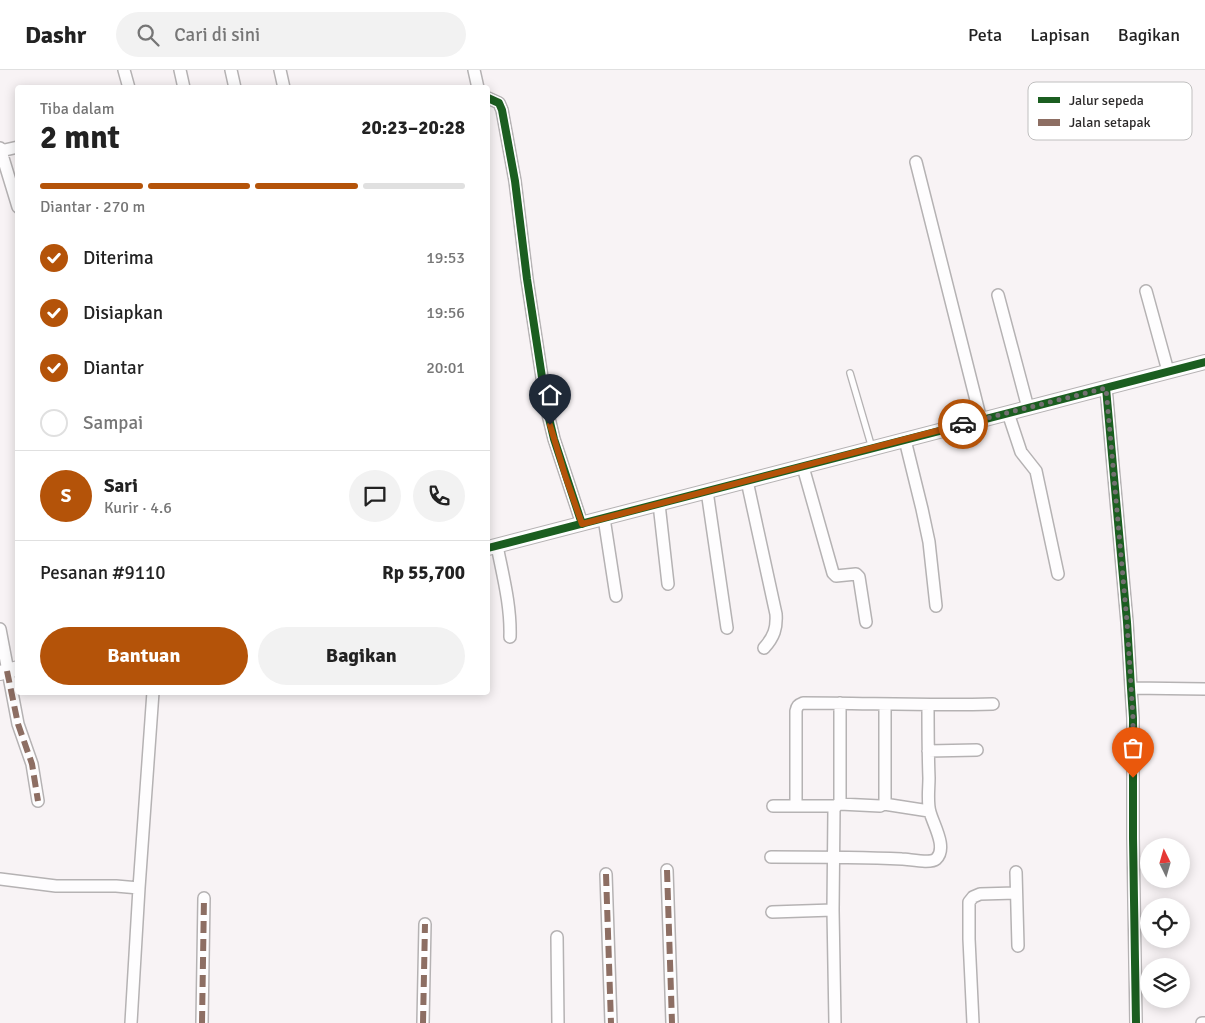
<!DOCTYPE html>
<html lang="id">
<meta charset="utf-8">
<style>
body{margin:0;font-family:Signika,sans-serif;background:#f2f2f2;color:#222;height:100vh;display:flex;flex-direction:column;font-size:19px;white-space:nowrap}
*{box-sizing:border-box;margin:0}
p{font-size:16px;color:#767676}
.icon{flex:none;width:28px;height:28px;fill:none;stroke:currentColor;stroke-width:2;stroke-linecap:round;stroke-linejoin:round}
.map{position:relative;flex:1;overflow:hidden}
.drawer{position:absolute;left:15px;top:15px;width:475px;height:610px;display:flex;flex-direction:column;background:#fff;border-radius:5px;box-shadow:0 2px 12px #0003}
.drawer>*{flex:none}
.needle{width:32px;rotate:355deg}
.buttons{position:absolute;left:1140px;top:768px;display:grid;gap:10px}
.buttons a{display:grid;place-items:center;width:50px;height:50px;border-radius:50%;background:#fff;box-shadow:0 2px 12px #0003;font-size:25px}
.pin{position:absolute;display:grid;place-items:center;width:42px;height:42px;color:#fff;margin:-51px -21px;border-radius:50% 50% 50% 0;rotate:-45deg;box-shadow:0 0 5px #0007}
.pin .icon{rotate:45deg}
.courier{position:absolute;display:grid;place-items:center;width:50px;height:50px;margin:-25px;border:4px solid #b45309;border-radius:50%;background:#fff;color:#222;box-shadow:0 1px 6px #0007}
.overview em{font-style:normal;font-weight:700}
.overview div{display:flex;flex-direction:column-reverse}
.overview{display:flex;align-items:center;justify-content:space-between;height:85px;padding:0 25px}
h1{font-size:32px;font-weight:700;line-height:38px}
.bar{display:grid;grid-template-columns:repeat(4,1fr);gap:8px 5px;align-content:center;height:60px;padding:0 25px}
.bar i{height:6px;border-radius:4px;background:#e0e0e0}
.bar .on{background:#b45309}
.bar p{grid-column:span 4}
.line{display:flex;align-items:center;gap:12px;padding:0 25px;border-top:1px solid #e0e0e0}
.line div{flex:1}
.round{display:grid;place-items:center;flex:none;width:52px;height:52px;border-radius:26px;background:#f2f2f2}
ol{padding:0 25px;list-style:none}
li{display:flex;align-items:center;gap:15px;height:55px}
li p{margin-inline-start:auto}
li .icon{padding:5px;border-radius:50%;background:#b45309;color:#fff;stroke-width:4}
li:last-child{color:#767676}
li i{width:28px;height:28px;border:2px solid #e0e0e0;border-radius:50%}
.button{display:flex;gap:10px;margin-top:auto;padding:10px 25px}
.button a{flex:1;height:58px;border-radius:30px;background:#b45309;color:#fff;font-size:20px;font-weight:700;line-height:58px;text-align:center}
.button a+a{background:#f2f2f2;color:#222}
header{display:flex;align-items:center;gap:30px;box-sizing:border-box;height:70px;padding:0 25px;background:#fff;border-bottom:1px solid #e0e0e0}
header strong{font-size:24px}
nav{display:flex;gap:28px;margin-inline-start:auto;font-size:18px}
.search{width:350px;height:45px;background:#f2f2f2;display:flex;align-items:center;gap:12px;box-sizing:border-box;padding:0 18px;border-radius:28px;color:#767676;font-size:19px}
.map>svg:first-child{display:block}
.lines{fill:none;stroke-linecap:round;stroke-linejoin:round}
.service-casing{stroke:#b5b2b3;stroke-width:8}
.minor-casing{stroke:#b5b2b3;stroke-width:14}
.tertiary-casing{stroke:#b5b2b3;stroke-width:16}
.service{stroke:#fefdfe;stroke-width:5.5}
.minor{stroke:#fefdfe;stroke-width:11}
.tertiary{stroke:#fefdfe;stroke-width:14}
.quiet{stroke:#8d6e63;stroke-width:6;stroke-dasharray:12 6;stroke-linecap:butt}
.cycleway-casing{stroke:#fff;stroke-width:11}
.cycleway{stroke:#1b5e20;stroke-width:8}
.done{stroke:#737071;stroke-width:5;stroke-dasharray:0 9}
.route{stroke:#b45309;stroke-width:6}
.key{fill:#fff;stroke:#c0bfbf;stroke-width:1}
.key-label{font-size:14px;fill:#2c2a2a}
</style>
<header>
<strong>Dashr</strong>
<div class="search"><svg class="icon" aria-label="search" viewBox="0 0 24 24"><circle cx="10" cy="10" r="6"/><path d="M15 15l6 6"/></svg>Cari di sini</div>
<nav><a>Peta</a><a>Lapisan</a><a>Bagikan</a></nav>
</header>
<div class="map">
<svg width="1205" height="953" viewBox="0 0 1205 953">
<rect width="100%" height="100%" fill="#f8f3f5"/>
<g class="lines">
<defs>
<path id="service" d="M850,303L872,378"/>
<path id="minor" d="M124,0L129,18
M180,0L184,18
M231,0L235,18
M280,0L284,18
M474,0L478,18
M488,28L499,33L502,40L515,111L527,209L547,340L554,369L582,454
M0,78L18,137
M1,81L18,77
M916,92L981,350
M1146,221L1168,301
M998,225L1028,338
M1106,318L1127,552L1131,618L1133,648V768L1136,953
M1008,343L1021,382L1036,401L1058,504
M905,370L922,439L929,472L936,536
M803,397L833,503L836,506L856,504L859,507L866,552
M747,411L776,544C777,558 774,567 764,578
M707,421L727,558
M659,434L668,514
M604,448L616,526
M497,476C503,506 511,536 510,567
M0,559L18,654L32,694L38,731
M1131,618L1205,619
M928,681L977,680
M840,734V633
M884,734L929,741
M796,735V641C797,636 798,635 803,633C866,633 930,636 993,634
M773,736H836
M771,787C815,787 858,787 902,789C909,789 930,794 936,789C948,778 933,754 930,742C927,732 929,719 929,708C928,683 928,659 928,635
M667,800L672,953
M1016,802L1018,876
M606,804L611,953
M0,809L56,816H116L139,818
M772,842L833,840
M557,867L558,953
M131,953L139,818L153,622
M202,953L204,828
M423,953L425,854
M835,953L833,840L834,739L838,734H840L880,736L884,734L885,732V634
M973,953L969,869V832L973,827L980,824L1016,823
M1202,953H1205"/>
<path id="tertiary" d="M488,478L1205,292
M0,603L18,598"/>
</defs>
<use href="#service" class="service-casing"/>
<use href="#minor" class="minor-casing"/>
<use href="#tertiary" class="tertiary-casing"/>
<use href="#service" class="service"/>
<use href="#minor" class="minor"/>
<use href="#tertiary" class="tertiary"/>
<path class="quiet" d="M7,601L18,654L32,694L38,731
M667,800L672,953
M606,804L611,953
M202,953L204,828
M423,953L425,854"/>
<defs>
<path id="cycleway" d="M488,28L499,33L502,40L515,111L527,209L547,340L554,369L582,454
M1106,318L1127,552L1131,618L1133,648V768L1136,953
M488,478L1205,292"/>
</defs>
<use href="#cycleway" class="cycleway-casing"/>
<use href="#cycleway" class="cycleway"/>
</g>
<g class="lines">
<path class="done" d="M963,354L1106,318L1127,552L1133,648V708"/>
<path class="route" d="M550,355L565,405L582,454L963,354"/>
</g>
<rect x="1028" y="12" width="164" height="58" rx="8" class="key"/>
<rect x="1038" y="27" width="22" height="6" fill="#1b5e20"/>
<rect x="1038" y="49" width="22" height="7" fill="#8d6e63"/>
<g class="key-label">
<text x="1069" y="35">Jalur sepeda</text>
<text x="1069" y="57">Jalan setapak</text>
</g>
</svg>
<div class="buttons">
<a><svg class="needle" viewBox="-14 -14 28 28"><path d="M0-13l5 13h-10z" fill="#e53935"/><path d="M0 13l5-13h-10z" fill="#767676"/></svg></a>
<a><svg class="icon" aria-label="locate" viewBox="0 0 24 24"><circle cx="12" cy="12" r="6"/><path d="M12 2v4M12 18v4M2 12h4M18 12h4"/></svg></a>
<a><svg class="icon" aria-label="layers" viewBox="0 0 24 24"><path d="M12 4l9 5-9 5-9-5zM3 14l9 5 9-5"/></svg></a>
</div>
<div class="pin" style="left:1133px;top:708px;background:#ea580c"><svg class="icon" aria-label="bag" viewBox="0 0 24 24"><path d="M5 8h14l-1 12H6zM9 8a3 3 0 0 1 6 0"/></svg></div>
<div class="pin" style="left:550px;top:355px;background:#1f2937"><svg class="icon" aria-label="home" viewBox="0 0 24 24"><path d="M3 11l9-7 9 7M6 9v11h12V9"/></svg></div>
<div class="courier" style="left:963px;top:354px"><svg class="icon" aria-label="car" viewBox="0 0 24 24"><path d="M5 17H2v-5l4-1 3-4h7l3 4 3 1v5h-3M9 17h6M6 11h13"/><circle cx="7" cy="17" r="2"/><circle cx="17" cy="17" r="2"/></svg></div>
<section class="drawer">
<div class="overview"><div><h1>2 mnt</h1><p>Tiba dalam</p></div><em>20:23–20:28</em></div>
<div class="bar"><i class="on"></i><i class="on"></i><i class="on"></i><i></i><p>Diantar · 270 m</p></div>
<ol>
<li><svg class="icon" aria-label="check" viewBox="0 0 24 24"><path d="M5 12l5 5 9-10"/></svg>Diterima<p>19:53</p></li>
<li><svg class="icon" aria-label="check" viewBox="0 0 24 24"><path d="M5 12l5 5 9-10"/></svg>Disiapkan<p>19:56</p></li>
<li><svg class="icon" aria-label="check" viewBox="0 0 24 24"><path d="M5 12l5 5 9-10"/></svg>Diantar<p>20:01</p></li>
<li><i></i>Sampai</li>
</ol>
<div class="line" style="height:90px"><b class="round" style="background:#b45309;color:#fff">S</b><div><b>Sari</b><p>Kurir · 4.6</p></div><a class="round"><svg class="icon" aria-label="chat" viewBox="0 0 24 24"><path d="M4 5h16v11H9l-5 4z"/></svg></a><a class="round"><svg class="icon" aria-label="phone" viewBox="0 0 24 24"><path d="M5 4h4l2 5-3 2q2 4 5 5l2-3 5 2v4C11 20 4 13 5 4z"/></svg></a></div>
<div class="line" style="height:65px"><div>Pesanan #9110</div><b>Rp 55,700</b></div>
<div class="button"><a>Bantuan</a><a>Bagikan</a></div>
</section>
</div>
